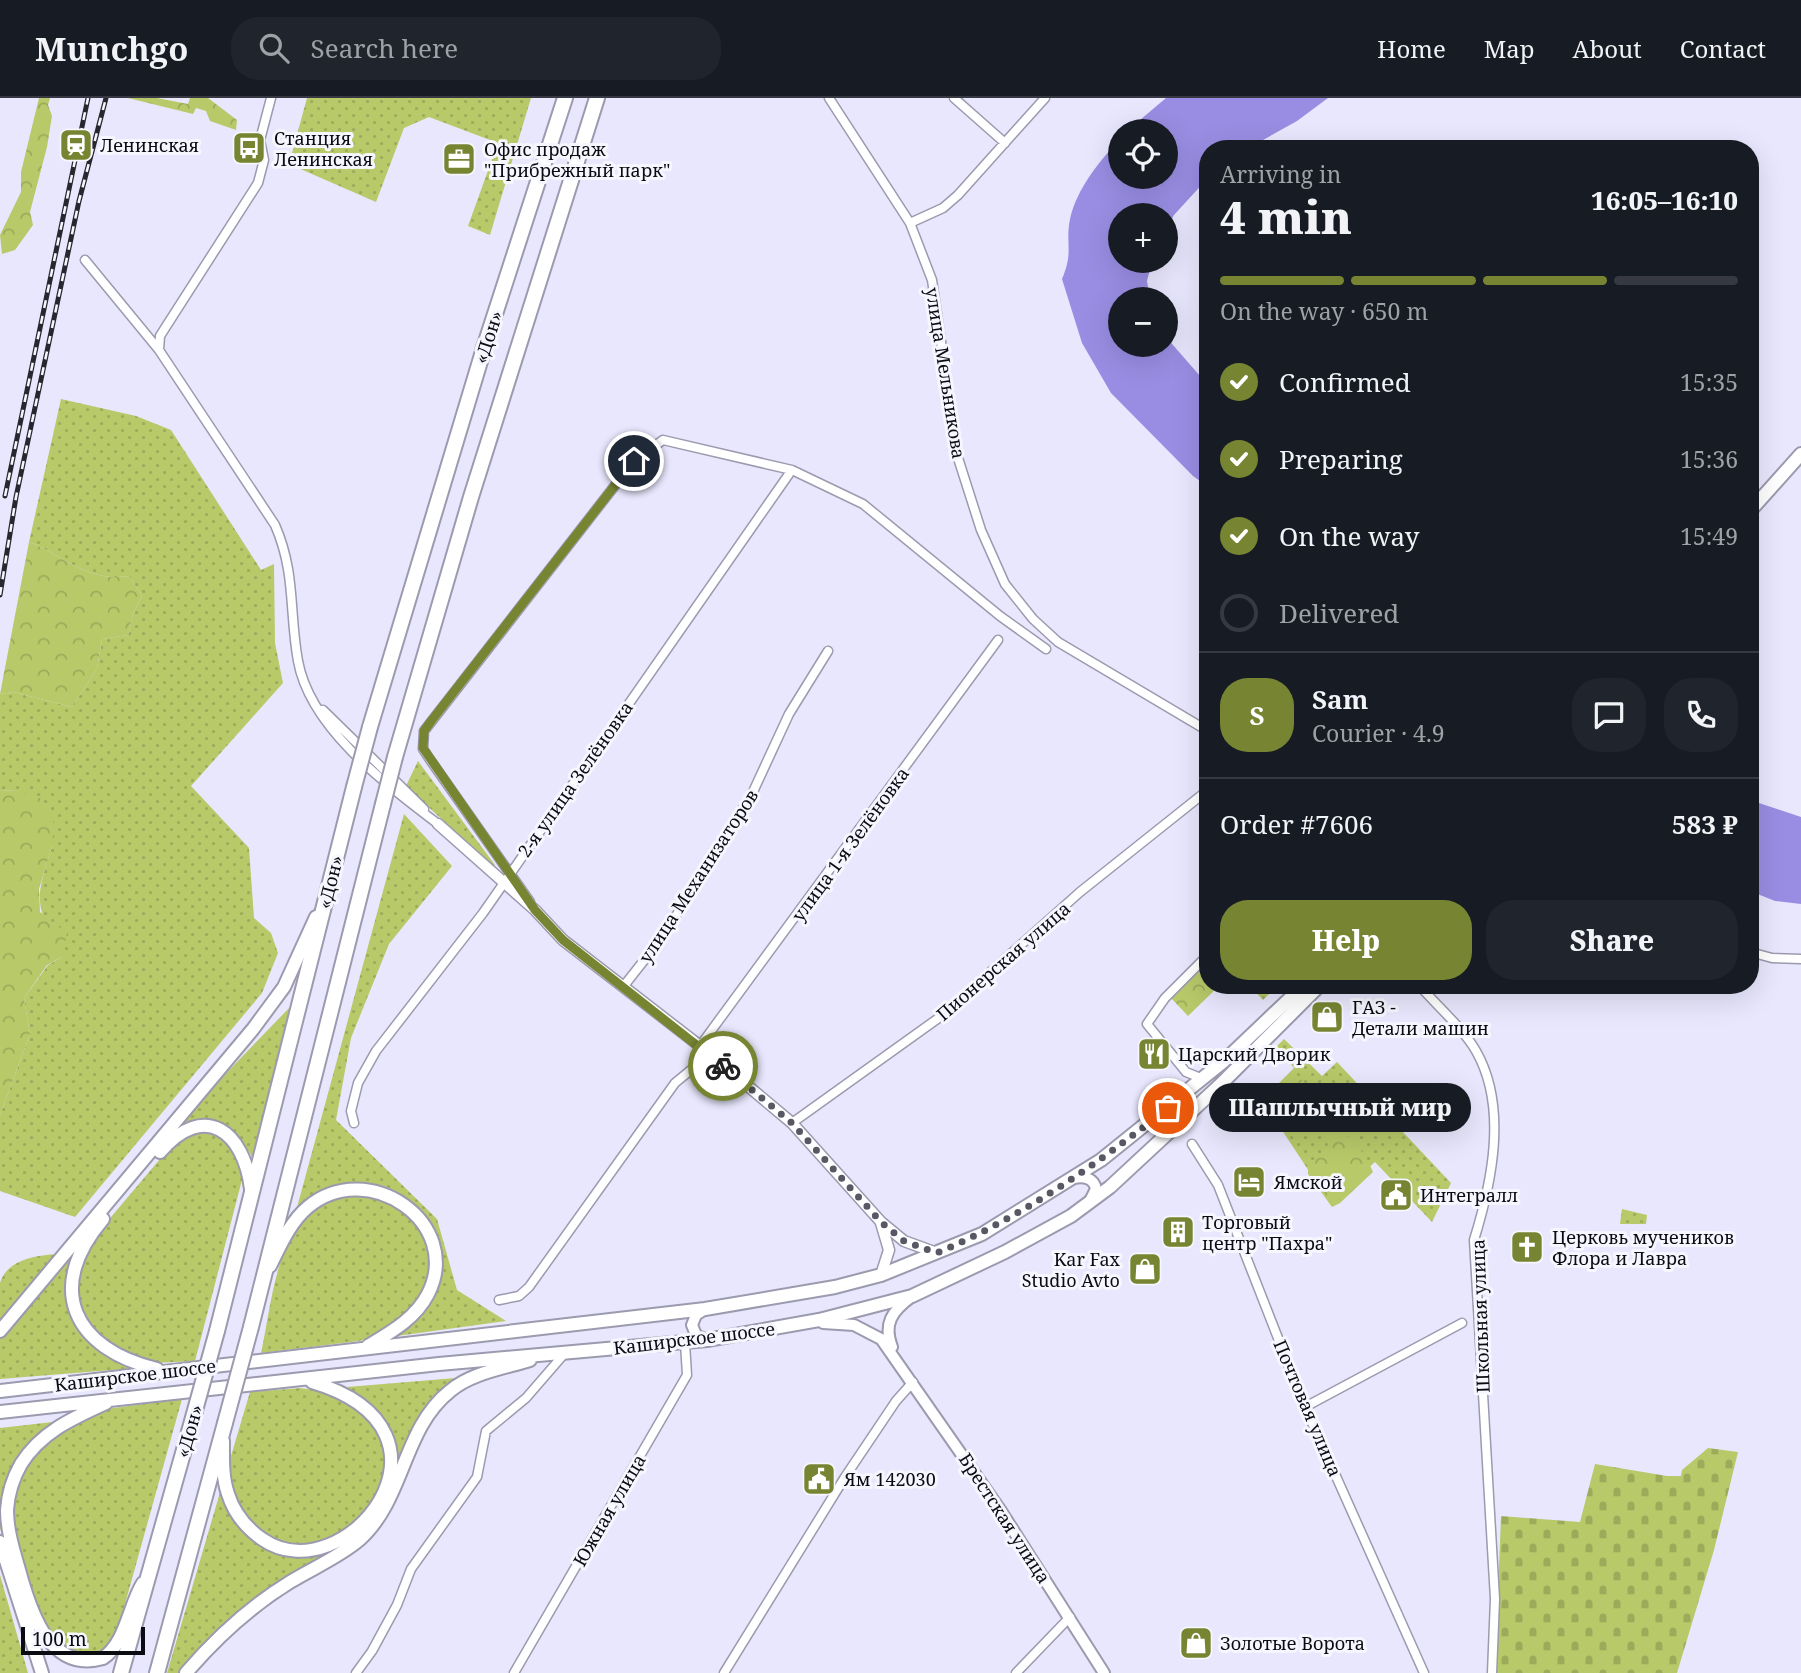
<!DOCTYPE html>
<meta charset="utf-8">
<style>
body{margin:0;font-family:"Noto Serif",serif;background:#20242c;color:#f1f3f6;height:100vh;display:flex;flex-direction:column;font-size:26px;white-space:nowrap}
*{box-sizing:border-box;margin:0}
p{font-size:23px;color:#9ea1a6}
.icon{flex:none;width:38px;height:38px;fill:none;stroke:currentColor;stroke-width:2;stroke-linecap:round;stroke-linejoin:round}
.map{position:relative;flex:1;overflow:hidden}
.sheet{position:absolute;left:1199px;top:42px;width:560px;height:854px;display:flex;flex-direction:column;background:#171b24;border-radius:28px;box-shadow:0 7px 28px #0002}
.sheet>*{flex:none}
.tools{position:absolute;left:1108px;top:21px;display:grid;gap:14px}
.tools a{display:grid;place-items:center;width:70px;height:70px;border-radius:50%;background:#171b24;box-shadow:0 7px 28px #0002;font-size:35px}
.scale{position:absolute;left:21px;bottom:18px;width:124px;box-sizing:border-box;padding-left:7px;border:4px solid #0b0b12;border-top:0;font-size:19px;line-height:24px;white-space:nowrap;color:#0b0b12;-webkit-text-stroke:5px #f6f6ff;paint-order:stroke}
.pin{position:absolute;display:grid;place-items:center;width:60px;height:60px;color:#fff;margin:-30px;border:4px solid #fff;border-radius:50%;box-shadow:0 2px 7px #0007}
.courier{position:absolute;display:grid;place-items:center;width:70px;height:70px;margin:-35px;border:5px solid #778533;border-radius:50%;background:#fff;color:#222;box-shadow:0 2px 9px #0007}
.bubble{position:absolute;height:49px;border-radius:24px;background:#171b24;box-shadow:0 7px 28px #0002;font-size:23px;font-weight:800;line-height:49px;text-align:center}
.overview em{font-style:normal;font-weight:800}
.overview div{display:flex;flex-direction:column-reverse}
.overview{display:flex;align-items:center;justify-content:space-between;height:119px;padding:0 21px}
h1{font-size:46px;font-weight:800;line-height:52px}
.bar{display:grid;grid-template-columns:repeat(4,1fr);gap:10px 7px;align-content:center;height:84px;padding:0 21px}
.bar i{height:9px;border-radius:5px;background:#363941}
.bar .active{background:#778533}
.bar p{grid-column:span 4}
.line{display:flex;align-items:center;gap:18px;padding:0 21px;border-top:2px solid #363941}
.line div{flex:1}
.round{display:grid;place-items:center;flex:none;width:74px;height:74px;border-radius:28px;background:#20242c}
ol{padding:0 21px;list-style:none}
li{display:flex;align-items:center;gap:21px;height:77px}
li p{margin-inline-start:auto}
li .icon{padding:7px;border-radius:50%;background:#778533;color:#fff;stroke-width:4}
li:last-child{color:#9ea1a6}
li i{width:38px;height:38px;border:4px solid #363941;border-radius:50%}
.button{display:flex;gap:14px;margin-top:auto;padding:14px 21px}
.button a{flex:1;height:80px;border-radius:28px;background:#778533;color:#fff;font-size:28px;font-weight:800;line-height:80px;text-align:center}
.button a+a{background:#20242c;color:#f1f3f6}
header{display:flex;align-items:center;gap:42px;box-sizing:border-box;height:98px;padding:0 35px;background:#171b24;border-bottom:2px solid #363941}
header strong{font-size:33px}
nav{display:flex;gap:38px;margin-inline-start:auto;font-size:24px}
.search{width:490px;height:63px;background:#20242c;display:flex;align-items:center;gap:18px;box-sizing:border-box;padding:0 24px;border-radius:28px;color:#9ea1a6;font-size:26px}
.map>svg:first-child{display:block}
.green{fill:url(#green-dots)}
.forest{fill:url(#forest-crowns)}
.cemetery{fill:url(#cemetery-stones)}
.water{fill:#998de3}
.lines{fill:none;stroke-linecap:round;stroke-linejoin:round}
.minor-casing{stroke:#9b9aae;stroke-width:11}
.tertiary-casing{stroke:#9b9aae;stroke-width:13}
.secondary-casing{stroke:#9b9aae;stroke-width:14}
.primary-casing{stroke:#9b9aae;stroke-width:16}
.motorway-casing{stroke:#9b9aae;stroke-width:18}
.minor{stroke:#fff;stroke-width:8}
.tertiary{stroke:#fff;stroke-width:10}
.secondary{stroke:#fff;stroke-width:10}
.primary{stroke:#fff;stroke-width:12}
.motorway{stroke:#fff;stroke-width:14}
.rail-casing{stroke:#282730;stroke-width:5}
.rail{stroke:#f6f6ff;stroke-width:2.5;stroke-dasharray:8;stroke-linecap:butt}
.motorway-bridge-casing{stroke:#9b9aae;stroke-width:18;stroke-linecap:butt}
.motorway-bridge{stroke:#fff;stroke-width:14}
.done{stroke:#585864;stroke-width:7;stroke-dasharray:0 12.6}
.route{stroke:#778533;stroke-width:9}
.labels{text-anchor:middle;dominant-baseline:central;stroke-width:6;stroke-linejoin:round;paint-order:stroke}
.poi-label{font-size:18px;fill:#0b0b12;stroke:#f6f6ff;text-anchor:start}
.street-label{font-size:18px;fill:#0b0b12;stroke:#f6f6ff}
</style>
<header>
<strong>Munchgo</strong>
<div class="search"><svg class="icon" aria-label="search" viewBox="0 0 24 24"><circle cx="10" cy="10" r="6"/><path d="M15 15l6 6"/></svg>Search here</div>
<nav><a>Home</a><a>Map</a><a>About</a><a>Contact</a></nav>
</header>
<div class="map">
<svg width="1801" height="1575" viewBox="0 0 1801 1575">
<defs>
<pattern id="green-dots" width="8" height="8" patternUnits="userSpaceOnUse" patternTransform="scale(1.75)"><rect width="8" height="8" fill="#b7c969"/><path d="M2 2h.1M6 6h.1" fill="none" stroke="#9cab5a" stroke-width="1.8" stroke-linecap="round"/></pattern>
<pattern id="forest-crowns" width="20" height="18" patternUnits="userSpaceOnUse" patternTransform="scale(1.75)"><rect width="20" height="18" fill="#b7c969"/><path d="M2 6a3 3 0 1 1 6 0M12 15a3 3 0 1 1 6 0" fill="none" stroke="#9cab5a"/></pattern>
<pattern id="cemetery-stones" width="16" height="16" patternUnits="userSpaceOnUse" patternTransform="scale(1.75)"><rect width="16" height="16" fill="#b7c969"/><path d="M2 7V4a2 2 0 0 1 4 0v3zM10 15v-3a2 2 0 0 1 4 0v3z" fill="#9cab5a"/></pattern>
</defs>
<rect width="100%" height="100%" fill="#e8e7fd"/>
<path class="green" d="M307,0H531L490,137L468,128L498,45L429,19L404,30L376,104L289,66Z
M61,301L136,318L171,332L261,472L274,466L275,545L283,585L191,688L249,750L254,820L271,835L278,855L262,895L75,1119L0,1093V1017L30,936L24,900L48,867L62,859C35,805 34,806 52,748L17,693L0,692V596L13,594L72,609L97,571L102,541L128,537L133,516L142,498L129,478C85,484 67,459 29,444Z
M418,663L495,767L493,769L406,688Z
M404,716L452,768L389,846L351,940L336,1022L437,1121L457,1192L506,1223L397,1238L417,1217L437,1180C432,1163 424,1119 413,1108C376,1067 333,1089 296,1113Z
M1249,887H1278L1263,902Z
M291,908L252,1059C230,1023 220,1018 178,1025Z
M1284,941L1322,978L1337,964L1451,1085L1432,1124L1375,1064L1330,1105L1262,1002L1294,970L1277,948Z
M215,1033L241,1058L243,1078L195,1263L155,1265L113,1252L82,1219L77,1196L79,1173L95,1138L171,1048L188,1035Z
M369,1094L412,1118L429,1150L431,1173L417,1206L381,1236L359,1243L261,1255C272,1206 275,1134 322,1104C334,1097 356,1097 369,1094Z
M1622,1111L1647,1117L1646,1126H1620Z
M79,1147C71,1215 60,1245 137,1270L0,1281V1239Z
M58,1156L0,1225C0,1214 0,1196 0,1185C7,1161 38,1157 58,1156Z
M468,1279L448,1289L396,1375C396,1330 381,1315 347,1289Z
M300,1290L341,1296L379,1329L388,1364L375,1402L341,1438L296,1449L271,1441L249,1425L234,1400L228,1368L250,1294Z
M182,1301L115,1542L101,1556L67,1560L34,1510L11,1420L17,1380L35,1355L59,1333L106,1311Z
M61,1323L25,1353L3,1439L0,1430V1330Z
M221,1391C259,1442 266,1468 337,1452L190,1563L179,1575H167Z
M0,1477L28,1575H0Z"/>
<path class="forest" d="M39,0H50L48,7L52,18L47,49L30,114L33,127L15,152L2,156L0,137L21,94V74Z
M128,0H157L188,6L190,0H208L237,22L236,32L210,23L206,13L196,10L193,16Z
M29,444C67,459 85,484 129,478L142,498L133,516L128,537L102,541L97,571L72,609L13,594L0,596Z
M0,692L17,693L43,701L54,726L52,748L39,791L40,814L67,835L62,859L47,867L24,900L30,936L0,1017Z
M1207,863L1208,887H1220L1188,918L1171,900Z
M1293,974L1306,986C1303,1002 1295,1027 1277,1030L1267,1015Z
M1334,1030C1353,1039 1365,1054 1373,1074L1340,1105L1332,1109L1308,1076V1070L1328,1047L1326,1036Z"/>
<path class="cemetery" d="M1708,1350L1738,1354L1714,1452L1677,1575H1495L1501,1418L1580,1424L1595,1366L1667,1378H1681L1682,1372Z"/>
<path class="water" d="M1166,0H1328L1297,23L1247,51H1208L1207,81L1174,117L1166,131V117H1120V163H1152L1147,183L1150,201H1120V247H1166V239L1207,286V388L1193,378L1111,295L1082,245L1062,181C1074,153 1065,146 1070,121C1077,90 1099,64 1120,41V79H1166V33H1127Z
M1750,702L1801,719V806L1775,803L1750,793Z"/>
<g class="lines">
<defs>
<path id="minor" d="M271,0L260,42L264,62L258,85L167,227L160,238L159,252L275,427C296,475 289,514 298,563C310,630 387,687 438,726
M829,0L910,125L932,182L958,360L981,432L1005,486L1033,521L1058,544L1208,633
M954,0L1005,45
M910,125L943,110L958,97L1045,0
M85,162L159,252
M323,612L424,711
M530,804L431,663L423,651L424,633L634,363L663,342L792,372L863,406L1000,518L1046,551
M1750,854L1772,860L1801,861
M1419,887C1437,908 1462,929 1476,953C1508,1009 1492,1084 1474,1142L1495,1501L1492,1575
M623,889L664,837L752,696L789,616L828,553
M700,948L998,542
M1203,981L1186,974L1147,926L1165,900L1208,857
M354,1025L351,1013L358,985L376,953L483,815L789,376
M792,1025L940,919L1080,794L1208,692
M1192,1046L1218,1087L1305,1309L1424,1575
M499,1202L519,1198L529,1189L675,985L709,957
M1305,1309L1462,1225
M356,1575L372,1553L397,1507L411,1471L477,1379L486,1333L526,1300L565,1255
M514,1575L687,1277L685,1245
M724,1575L845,1379L896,1303L913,1284
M1016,1575L1070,1519"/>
<path id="tertiary" d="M438,726L535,812L563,842L700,948L792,1025L881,1124L904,1143L937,1155
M881,1125L889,1152L881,1177"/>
<path id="secondary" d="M1074,1080C1084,1078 1094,1080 1096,1091L1090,1103
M705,1211L696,1217L692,1227L696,1237L707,1242
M823,1225L854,1227L881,1241L1001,1413L1104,1575
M892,1249C883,1226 892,1213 911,1199"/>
<path id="primary" d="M1750,413L1801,356
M160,1054C205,1002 244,1034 251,1091
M103,1121C44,1190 73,1251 157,1271
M270,1168C280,1148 290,1124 308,1109C368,1059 464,1125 428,1196C415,1221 391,1234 368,1248
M0,1233L253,931L284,889L316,819
M0,1293L705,1211L835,1189L881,1177L982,1136L1101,1062L1224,963L1304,887
M106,1305C73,1320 41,1334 21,1366C13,1380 8,1396 7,1412C7,1435 15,1457 21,1479C31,1514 50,1575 103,1560C126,1545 129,1507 143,1485
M0,1314L439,1266L707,1242L819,1222L912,1198L1005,1154L1071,1118L1110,1089L1221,986L1320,887
M223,1343C223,1360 222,1379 228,1396C234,1415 245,1429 262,1441C344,1498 478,1333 312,1284
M0,1444L42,1575
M186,1575C216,1540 251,1508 290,1484C313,1470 339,1459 359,1442C405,1401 402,1331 450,1293C471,1275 504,1270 530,1262"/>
<path id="motorway" d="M370,629L484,250L565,0
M395,659L471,399L597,0
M251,1229L383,706
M217,1233L354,689
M121,1575L189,1334
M157,1575L225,1325"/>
</defs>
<use href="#minor" class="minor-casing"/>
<use href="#tertiary" class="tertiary-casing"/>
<use href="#secondary" class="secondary-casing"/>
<use href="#primary" class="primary-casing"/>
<use href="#motorway" class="motorway-casing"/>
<use href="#minor" class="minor"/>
<use href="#tertiary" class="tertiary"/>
<use href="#secondary" class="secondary"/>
<use href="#primary" class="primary"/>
<use href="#motorway" class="motorway"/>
<defs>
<path id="rail" d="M5,398L88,0
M0,497L16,399L79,103L106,0"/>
</defs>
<use href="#rail" class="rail-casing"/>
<use href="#rail" class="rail"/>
<defs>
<path id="motorway-bridge" d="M354,689L370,629
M383,706L395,659
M225,1325L251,1229
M189,1334L217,1233"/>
</defs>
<use href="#motorway-bridge" class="motorway-bridge-casing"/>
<use href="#motorway-bridge" class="motorway-bridge"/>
</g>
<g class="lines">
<path class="done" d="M723,968L792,1025L881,1124L904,1143L937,1155C1022,1119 1096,1067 1168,1010"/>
<path class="route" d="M634,363L432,622L424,633L423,650L535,812L563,842L723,968"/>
</g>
<defs>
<symbol id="station-square" viewBox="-11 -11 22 22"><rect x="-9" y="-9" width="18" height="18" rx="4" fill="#778533" stroke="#f6f6ff"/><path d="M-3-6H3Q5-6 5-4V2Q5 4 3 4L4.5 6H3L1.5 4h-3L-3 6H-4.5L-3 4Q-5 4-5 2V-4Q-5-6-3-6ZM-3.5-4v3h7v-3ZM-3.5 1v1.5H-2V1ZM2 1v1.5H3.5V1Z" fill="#fff"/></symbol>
<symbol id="bus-square" viewBox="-11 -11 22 22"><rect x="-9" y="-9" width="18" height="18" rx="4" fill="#778533" stroke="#f6f6ff"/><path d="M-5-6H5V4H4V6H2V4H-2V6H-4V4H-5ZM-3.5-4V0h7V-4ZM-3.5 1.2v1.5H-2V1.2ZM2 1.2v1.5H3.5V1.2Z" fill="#fff"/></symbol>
<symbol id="office-square" viewBox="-11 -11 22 22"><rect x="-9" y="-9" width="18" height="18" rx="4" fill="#778533" stroke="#f6f6ff"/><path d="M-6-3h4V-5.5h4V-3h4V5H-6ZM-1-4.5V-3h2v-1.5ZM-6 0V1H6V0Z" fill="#fff"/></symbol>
<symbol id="shop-square" viewBox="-11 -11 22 22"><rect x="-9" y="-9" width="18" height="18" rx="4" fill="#778533" stroke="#f6f6ff"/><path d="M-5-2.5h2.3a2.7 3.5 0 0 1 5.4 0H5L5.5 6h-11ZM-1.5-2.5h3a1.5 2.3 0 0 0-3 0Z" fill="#fff"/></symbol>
<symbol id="restaurant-square" viewBox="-11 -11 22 22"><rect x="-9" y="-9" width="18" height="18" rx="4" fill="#778533" stroke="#f6f6ff"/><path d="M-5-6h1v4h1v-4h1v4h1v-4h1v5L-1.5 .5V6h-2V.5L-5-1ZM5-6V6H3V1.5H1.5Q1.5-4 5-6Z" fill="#fff"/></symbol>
<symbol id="hotel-square" viewBox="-11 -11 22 22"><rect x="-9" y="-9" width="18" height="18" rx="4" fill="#778533" stroke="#f6f6ff"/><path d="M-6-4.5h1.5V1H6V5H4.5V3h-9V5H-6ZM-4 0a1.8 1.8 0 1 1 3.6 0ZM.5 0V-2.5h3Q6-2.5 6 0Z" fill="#fff"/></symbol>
<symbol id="civic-square" viewBox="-11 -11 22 22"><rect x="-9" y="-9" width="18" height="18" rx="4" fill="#778533" stroke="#f6f6ff"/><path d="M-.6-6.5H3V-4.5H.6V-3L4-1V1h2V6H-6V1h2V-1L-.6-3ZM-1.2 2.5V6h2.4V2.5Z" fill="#fff"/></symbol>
<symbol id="building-square" viewBox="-11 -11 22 22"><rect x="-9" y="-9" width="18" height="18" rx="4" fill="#778533" stroke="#f6f6ff"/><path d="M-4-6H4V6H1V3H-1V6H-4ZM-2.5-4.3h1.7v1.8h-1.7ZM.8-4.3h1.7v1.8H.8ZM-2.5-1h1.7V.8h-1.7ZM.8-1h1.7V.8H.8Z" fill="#fff"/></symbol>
<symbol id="church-square" viewBox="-11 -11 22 22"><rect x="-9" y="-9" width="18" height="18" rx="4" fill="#778533" stroke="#f6f6ff"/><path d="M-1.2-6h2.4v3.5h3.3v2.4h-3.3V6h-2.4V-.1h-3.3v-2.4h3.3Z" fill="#fff"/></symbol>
</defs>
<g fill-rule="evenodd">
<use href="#station-square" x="57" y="28" width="38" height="38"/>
<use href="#bus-square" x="230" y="31" width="38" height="38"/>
<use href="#office-square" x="440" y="42" width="38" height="38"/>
<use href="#shop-square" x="1308" y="900" width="38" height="38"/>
<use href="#restaurant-square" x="1135" y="937" width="38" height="38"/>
<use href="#hotel-square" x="1230" y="1065" width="38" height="38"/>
<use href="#civic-square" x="1377" y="1078" width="38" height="38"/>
<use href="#building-square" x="1159" y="1115" width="38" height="38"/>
<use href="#church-square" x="1508" y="1130" width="38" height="38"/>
<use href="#shop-square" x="1126" y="1152" width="38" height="38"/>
<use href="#civic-square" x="800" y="1362" width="38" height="38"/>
<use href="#shop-square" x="1177" y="1526" width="38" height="38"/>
</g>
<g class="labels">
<g class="poi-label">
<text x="274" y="40">Станция<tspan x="274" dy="21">Ленинская</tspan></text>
<text x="100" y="47">Ленинская</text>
<text x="484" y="51">Офис продаж<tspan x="484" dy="21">"Прибрежный парк"</tspan></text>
<text x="1352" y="909">ГАЗ -<tspan x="1352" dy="21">Детали машин</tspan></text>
<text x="1178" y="956">Царский Дворик</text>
<text x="1274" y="1084">Ямской</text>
<text x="1420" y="1097">Интегралл</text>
<text x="1202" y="1124">Торговый<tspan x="1202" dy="21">центр "Пахра"</tspan></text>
<text x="1552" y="1139">Церковь мучеников<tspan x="1552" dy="21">Флора и Лавра</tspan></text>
<text x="1120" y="1161" text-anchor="end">Kar Fax<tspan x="1120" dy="21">Studio Avto</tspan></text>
<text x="844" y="1381">Ям 142030</text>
<text x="1220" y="1545">Золотые Ворота</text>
</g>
<g class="street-label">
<text transform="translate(488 239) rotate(-72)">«Дон»</text>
<text transform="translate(946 275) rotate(81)">улица Мельникова</text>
<text transform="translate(575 681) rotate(-55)">2-я улица Зелёновка</text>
<text transform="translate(850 746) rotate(-54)">улица 1-я Зелёновка</text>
<text transform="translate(698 778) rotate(-57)">улица Механизаторов</text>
<text transform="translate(330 784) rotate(-76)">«Дон»</text>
<text transform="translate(1003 863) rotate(-41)">Пионерская улица</text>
<text transform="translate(1480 1218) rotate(-92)">Школьная улица</text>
<text transform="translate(694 1240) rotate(-7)">Каширское шоссе</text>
<text transform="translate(135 1277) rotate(-7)">Каширское шоссе</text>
<text transform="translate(1308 1310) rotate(67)">Почтовая улица</text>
<text transform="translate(189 1333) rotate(-74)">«Дон»</text>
<text transform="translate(609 1412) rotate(-60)">Южная улица</text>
<text transform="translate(1005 1420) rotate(57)">Брестская улица</text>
</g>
</g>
</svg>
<div class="tools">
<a><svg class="icon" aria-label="locate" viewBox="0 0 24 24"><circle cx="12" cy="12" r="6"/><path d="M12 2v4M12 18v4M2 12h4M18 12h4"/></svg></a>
<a>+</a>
<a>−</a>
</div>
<div class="scale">100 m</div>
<div class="pin" style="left:1168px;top:1010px;background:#ea580c"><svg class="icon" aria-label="bag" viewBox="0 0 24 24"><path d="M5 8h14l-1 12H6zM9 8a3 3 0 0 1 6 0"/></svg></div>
<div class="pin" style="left:634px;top:363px;background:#1f2937"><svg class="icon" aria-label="home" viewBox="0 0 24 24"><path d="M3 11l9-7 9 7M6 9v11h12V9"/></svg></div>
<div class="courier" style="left:723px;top:968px"><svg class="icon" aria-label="bike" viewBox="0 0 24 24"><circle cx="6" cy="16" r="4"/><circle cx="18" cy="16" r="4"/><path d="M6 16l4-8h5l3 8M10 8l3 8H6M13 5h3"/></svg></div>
<div class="bubble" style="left:1209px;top:985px;width:262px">Шашлычный мир</div>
<section class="sheet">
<div class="overview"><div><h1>4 min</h1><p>Arriving in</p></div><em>16:05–16:10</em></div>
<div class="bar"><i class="active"></i><i class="active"></i><i class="active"></i><i></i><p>On the way · 650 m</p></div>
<ol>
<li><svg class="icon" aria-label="check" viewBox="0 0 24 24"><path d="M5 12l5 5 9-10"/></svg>Confirmed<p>15:35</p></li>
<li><svg class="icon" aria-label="check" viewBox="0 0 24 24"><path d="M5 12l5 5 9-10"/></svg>Preparing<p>15:36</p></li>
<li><svg class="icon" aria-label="check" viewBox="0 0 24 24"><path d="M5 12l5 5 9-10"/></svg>On the way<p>15:49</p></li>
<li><i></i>Delivered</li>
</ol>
<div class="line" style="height:126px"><b class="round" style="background:#778533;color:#fff">S</b><div><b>Sam</b><p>Courier · 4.9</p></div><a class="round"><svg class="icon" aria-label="chat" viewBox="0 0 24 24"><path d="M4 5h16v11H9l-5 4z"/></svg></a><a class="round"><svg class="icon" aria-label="phone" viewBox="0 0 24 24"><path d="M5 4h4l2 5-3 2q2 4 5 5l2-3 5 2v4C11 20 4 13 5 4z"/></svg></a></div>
<div class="line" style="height:91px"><div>Order #7606</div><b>583 ₽</b></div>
<div class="button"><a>Help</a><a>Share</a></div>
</section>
</div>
